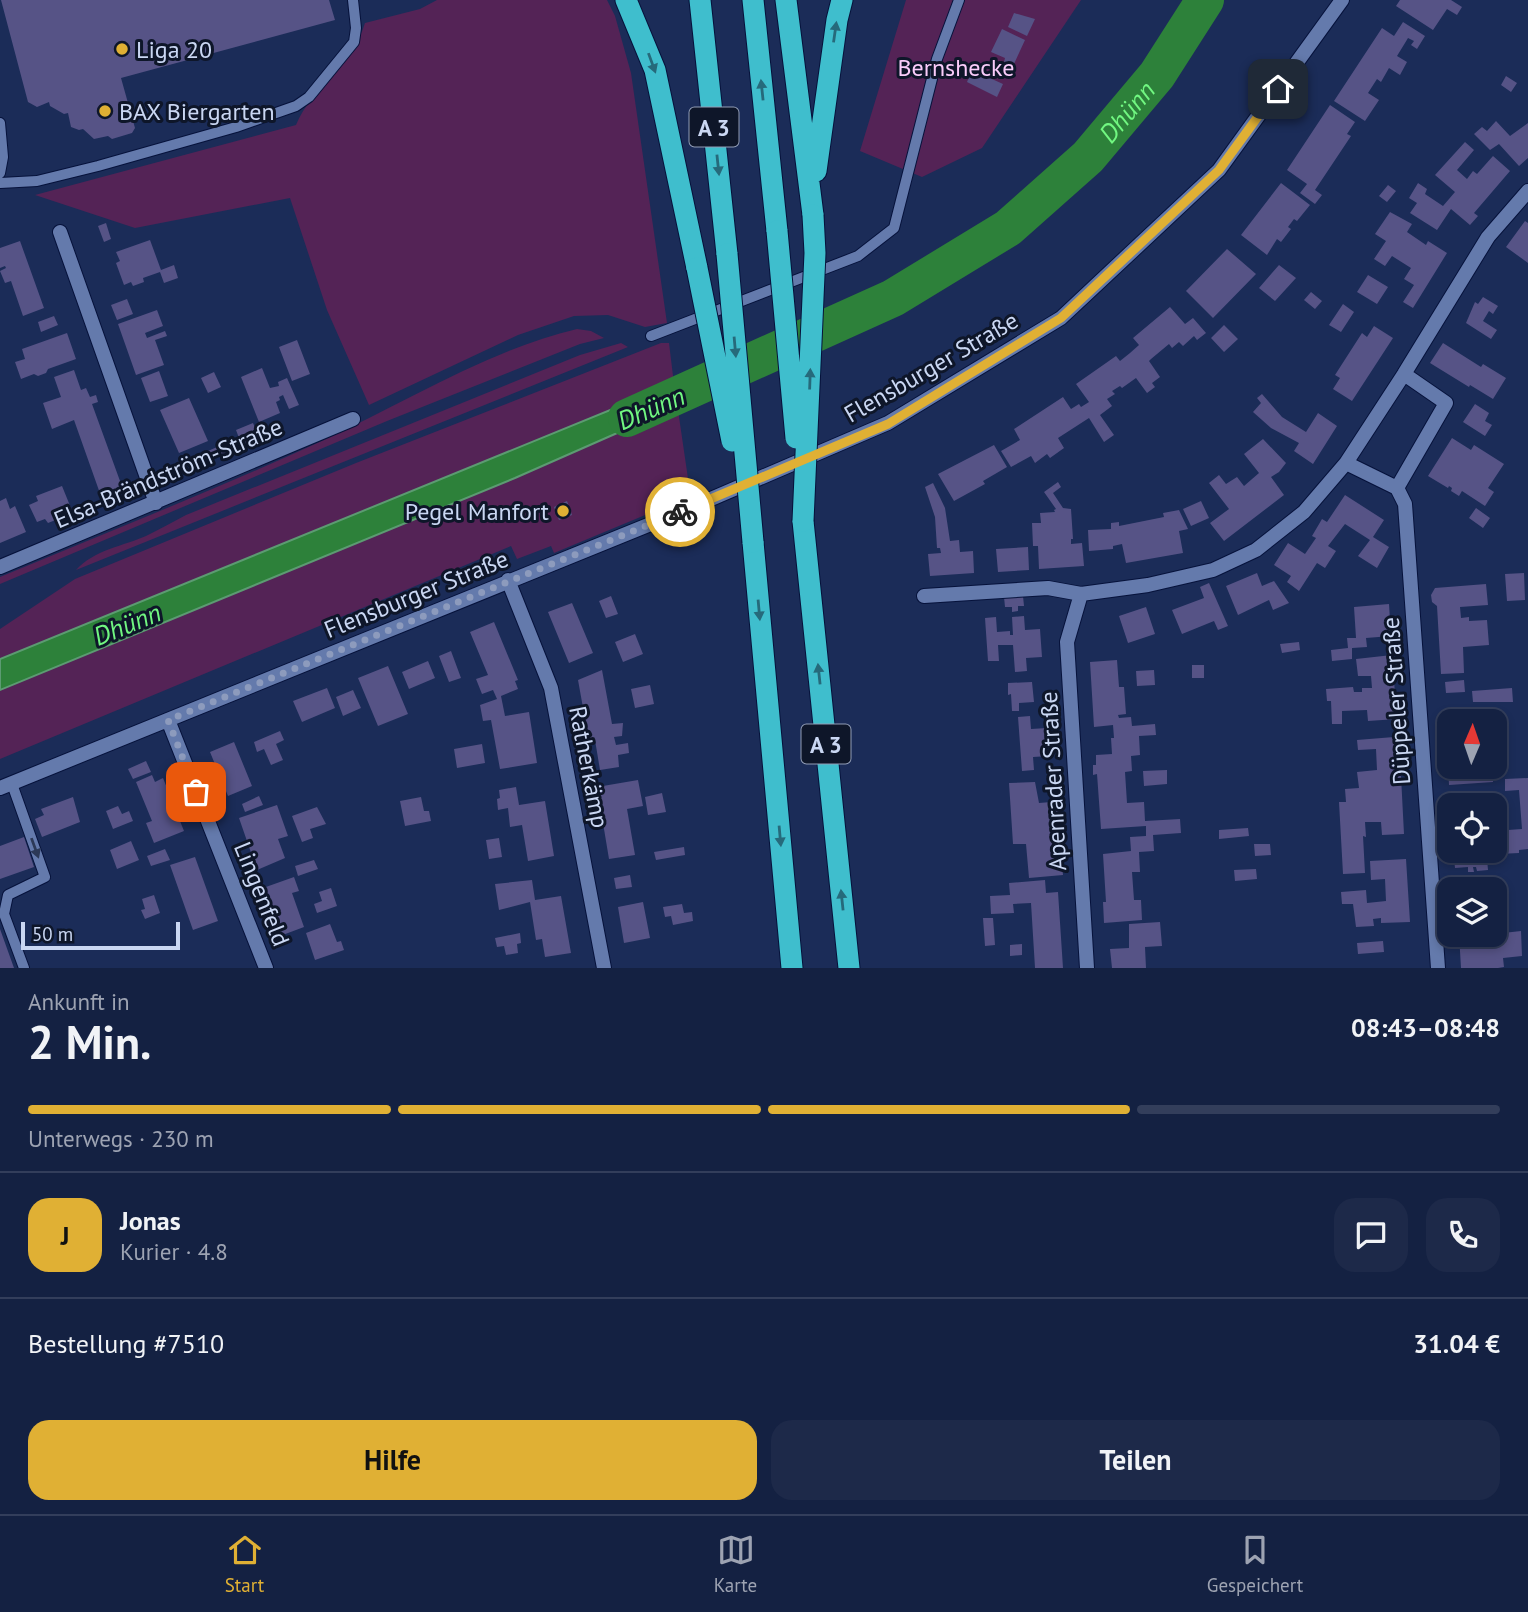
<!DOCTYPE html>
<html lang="de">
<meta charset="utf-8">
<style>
body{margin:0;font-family:"PT Sans",sans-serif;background:#1d2949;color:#f1f3f6;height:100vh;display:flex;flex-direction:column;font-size:26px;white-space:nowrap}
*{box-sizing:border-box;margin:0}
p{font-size:23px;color:#9da3b2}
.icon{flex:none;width:38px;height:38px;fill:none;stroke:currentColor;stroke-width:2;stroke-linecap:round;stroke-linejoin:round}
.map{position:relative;height:968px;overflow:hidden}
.drawer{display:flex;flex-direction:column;background:#142142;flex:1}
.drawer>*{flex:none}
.needle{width:46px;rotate:2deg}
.controls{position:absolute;left:1437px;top:709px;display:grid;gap:14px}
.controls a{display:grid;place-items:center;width:70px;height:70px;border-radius:14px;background:#142142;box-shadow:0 4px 10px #0003,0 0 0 2px #333e5b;font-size:35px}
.scale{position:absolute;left:21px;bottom:18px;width:159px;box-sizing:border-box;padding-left:7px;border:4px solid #cad7f3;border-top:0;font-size:19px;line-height:24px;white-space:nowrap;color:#cad7f3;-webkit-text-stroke:5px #0e1629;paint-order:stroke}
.pin{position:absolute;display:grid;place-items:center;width:60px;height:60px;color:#fff;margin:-30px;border-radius:14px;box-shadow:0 4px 10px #0006}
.courier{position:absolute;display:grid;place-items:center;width:70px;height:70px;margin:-35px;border:5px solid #e0b034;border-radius:50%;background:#fff;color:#222;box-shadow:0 2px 9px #0007}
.headline em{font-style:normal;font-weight:800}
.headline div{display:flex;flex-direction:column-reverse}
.headline{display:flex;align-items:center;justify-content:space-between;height:119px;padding:0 28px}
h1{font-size:46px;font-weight:800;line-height:52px}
.bar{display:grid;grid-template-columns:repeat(4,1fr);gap:10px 7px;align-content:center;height:84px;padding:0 28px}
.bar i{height:9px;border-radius:5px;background:#333e5b}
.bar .on{background:#e0b034}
.bar p{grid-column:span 4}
.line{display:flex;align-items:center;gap:18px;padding:0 28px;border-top:2px solid #333e5b}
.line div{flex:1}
.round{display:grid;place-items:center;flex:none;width:74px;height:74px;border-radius:21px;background:#1d2949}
.cta{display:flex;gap:14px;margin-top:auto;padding:14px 28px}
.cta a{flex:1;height:80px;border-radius:21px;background:#e0b034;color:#111;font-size:28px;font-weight:800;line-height:80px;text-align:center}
.cta a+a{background:#1d2949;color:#f1f3f6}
.tab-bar{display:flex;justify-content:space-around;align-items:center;height:98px;border-top:2px solid #333e5b;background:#142142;font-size:19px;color:#9da3b2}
.tab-bar a{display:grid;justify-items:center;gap:4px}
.tab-bar .on{color:#e0b034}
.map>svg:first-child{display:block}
.green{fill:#542356}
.water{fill:#2d813a;stroke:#5c9b72;stroke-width:2}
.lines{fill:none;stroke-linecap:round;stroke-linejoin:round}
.river{stroke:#2d813a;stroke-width:38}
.building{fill:#565386}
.service-casing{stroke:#06123b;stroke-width:12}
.minor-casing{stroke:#06123b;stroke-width:16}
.motorway-casing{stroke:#06123b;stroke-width:23}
.service{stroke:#647aac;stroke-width:10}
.minor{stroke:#647aac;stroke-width:14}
.motorway{stroke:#3fbecd;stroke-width:21}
.motorway-bridge-casing{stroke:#06123b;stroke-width:23;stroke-linecap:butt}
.motorway-bridge{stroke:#3fbecd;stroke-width:21}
.oneway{fill:#266a7b}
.oneway2{fill:#2c3957}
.done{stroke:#8d9bbd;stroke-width:7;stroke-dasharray:0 12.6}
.route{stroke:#e0b034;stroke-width:9}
.poi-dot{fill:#e0b034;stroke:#0e1629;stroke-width:2.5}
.labels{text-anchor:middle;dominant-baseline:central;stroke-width:6;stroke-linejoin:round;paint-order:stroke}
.shield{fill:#0e1629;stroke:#929db6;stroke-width:2}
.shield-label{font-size:23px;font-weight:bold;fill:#cad7f3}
.poi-label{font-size:24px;fill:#cad7f3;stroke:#0e1629;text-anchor:start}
.park-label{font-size:24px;fill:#faccfa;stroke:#0e1629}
.street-label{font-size:24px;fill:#cad7f3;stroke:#0e1629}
.water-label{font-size:26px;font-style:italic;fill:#71f781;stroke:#0e1629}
</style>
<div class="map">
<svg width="1528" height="968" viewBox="0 0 1528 968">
<rect width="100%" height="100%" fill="#1b2c58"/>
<path class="green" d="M437,0H607L615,16L631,73L667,323L645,327L608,315L574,316L518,335L369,405L327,310L290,198L135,228L35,195L296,125C312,87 353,63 365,23L420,9Z
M906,0H1081L982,148L922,177L860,151Z
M577,329L591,331L604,338L580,344L387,421L0,584V577C108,532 217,489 324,440C404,403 491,349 577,329Z
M621,343L628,347L76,570C94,550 123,546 146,536C160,529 173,522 186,515L580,355Z
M661,343H669L674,384L0,659V629L75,579L356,463Z
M678,410L691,499L662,508L554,553L551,546L517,559L511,546L0,759V690L515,478L624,430Z"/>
<path class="water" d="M674,384L678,410L624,430L515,478L0,690V659Z"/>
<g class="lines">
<path class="river" id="s1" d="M627,418L893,298L1008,228L1088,157L1157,75L1205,0"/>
</g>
<path class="building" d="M1,0H329L335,20L121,78L135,128L132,133L112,139L108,136L94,139L83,129L79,130L71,127L68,113L64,114L50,106L49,102L37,107L28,102Z
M1400,0H1451L1462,7L1457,15L1447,9L1433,30L1396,6Z
M1014,13L1035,19L1027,36L1008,27Z
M1403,22L1425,36L1417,49L1411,45L1414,41L1408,38L1405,43L1397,56L1407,62L1400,75L1389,68L1381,82L1377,79L1368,93L1379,100L1365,121L1334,101L1382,28L1394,36Z
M1002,29L1025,40L1013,66L1004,62L1005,58L991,52Z
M972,70L1003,84L997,97L967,82Z
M1506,76L1517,83L1511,92L1501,85Z
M1330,105L1355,122L1347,134L1351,136L1315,190L1322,195L1315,204L1300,193L1307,184L1287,170Z
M1496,121L1510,136L1528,123V158L1519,166L1499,144L1490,150L1474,134L1482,127L1487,131Z
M1465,142L1474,150L1457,170L1467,179L1473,171L1477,174L1493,156L1510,171L1474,213L1478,216L1470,225L1451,209L1437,230L1410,213L1417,203L1409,198L1418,183L1427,189L1425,194L1443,206L1455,192L1435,175Z
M1281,183L1310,205L1297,221L1294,219L1288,227L1291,229L1281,242L1277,239L1267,255L1241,235Z
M1388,185L1396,191L1387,202L1379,196Z
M1390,212L1412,224L1407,232L1426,245L1428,241L1447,253L1413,308L1403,302L1414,285L1404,279L1411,268L1392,256L1385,266L1374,259L1386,241L1375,234Z
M1525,221L1528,223V263L1506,247Z
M106,223L111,239L104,242L98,226Z
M150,240L161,270L174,265L178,278L164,283L160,272L143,278L144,282L133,286L131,282L124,285L116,263L120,261L116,252Z
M20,241L44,308L23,316L11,281L5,283L0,271L6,268L5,266L0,268V248Z
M1227,249L1256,274L1213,318L1186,291Z
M1279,265L1296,278L1275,301L1259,288Z
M1368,275L1388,287L1377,304L1357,292Z
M1311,292L1322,301L1315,309L1304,300Z
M1483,297L1498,306L1493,314L1489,311L1483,321L1497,330L1491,339L1466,323L1475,302L1478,304Z
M127,299L133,314L117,320L111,305Z
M1343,304L1354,312L1341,332L1329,325Z
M1170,307L1185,324L1193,318L1206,333L1197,340L1194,336L1183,346L1179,342L1172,348L1169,344L1151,359L1149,361L1160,377L1152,383L1155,387L1147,393L1136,378L1122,388L1120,386L1112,391L1115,394L1107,399L1112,406L1100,415L1114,435L1104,442L1089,418L1058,438L1064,448L1050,458L1047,454L1035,463L1031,456L1011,467L1001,451L1020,440L1014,429L1063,397L1071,409L1079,404L1081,407L1089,402L1076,384L1116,356L1120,361L1130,353L1139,345L1133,338Z
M157,310L163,326L145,333L147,338L165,331L167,336L155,340L164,365L136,375L118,324Z
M54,316L58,325L41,332L38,322Z
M1224,325L1238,339L1224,352L1211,338Z
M1374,326L1393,338L1352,401L1333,389L1340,378L1335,375L1362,333L1367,337Z
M67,333L76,359L48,369L46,373L38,376L34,374L21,379L15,362L25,359L22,349Z
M297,340L310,374L292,381L279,347Z
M1443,343L1481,367L1483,364L1506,378L1493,399L1470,385L1469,387L1430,363Z
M262,368L270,388L279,386L278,382L287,378L299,405L289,409L283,395L279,397L280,400L276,402L280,413L259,422L241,377Z
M74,370L81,390L86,388L90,397L96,395L98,402L92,404L124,492L102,499L74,420L52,429L43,403L61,397L54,377Z
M159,371L168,396L150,402L141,378Z
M214,372L221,387L208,393L201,378Z
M1262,394L1282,417L1306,432L1318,413L1337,426L1313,464L1294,451L1299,443L1271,428L1253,412L1261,403L1257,398Z
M189,398L208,441L179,453L160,410Z
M1475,404L1489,413L1485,421L1492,425L1485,436L1463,422Z
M253,423L260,439L242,446L236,430Z
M1452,438L1471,450L1474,445L1504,464L1488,488L1494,492L1485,506L1462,491L1459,496L1451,491L1452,488L1449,486L1448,488L1428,476Z
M1263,439L1286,463L1279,472L1271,477L1284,495L1224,541L1210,523L1229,509L1209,483L1219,475L1226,484L1237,477L1244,486L1259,473L1244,454Z
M224,444L228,452L204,462L201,454Z
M994,445L1007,467L983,481L985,484L954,501L938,474Z
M1058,482L1061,487L1053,493L1063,508L1071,509L1073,539H1071V544L1082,543L1084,566L1039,569L1038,546H1033L1032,523H1041L1040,513L1055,512L1054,510L1056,509L1044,492Z
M933,483L945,508L950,541L959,540L960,552L973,551L974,573L930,576L928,554L941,553L940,548H937L935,517L925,487Z
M62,486L73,513L48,523L45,519L37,522L29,505L38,501L36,496Z
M1345,495L1384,520L1373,537L1389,547L1377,568L1358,556L1370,540L1345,524L1328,546L1336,551L1325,568L1317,563L1299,591L1287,582L1291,576L1274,565L1288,543L1305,554L1316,538L1312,536L1322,519L1327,522Z
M6,498L10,509L15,506L26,532L0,543V501Z
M567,501L572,515L559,520L554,507Z
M1201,501L1209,518L1191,526L1183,509Z
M1476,508L1490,518L1483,528L1469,518Z
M1179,510L1188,529L1179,531L1183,553L1126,563L1122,544L1113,546V549L1089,551L1088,530L1111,529V523L1119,522V526L1164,517L1163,513Z
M1028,547L1029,570L998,572L996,549Z
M1257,573L1262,586L1274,581L1289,603L1273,610L1269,600L1238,615L1226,586Z
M1524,573L1525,600L1507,601L1505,574Z
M1209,583L1228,626L1218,630L1214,621L1182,634L1172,610L1204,598L1200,587Z
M1486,584L1488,605L1460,607L1461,618L1469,617V621L1487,620L1489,645L1463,647L1464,673L1441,674L1437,606L1432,602L1431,595L1435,588Z
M611,596L618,614L606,618L599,601Z
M1023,596L1024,606H1018V611L1012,612V607H1005L1004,597Z
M572,603L593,653L569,663L548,612Z
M1389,604L1391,636L1366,638L1367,647L1352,648V659L1332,661L1331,650L1348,648L1347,638H1356L1354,607Z
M1146,607L1155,634L1128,643L1119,616Z
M1024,616L1025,630L1040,629L1042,657L1026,658L1027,671L1015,672L1013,645H998L999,661H988L985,618L996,617L997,632L1010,631V635H1013L1012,617Z
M494,622L518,680L515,681L518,689L501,696L505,716L529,712L537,763L500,769L491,720L483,721L480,705L497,699L493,690L482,694L476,679L488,675L470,632Z
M635,634L643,654L623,662L615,642Z
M1299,642L1300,650L1282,653L1280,644Z
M451,651L461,678L449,682L439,656Z
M1392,655L1397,719L1368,721L1367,710L1342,711V724H1332L1331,701H1327L1326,689L1353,687L1354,692H1362V688H1372L1371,676H1358L1356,659Z
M1117,660L1119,687H1124L1126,714L1118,715L1119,718L1131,717L1132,726L1155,724L1156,735L1139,736L1140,755L1131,756L1132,771L1125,772L1127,803L1144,802L1145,821L1180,819L1181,833L1153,835L1154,851L1139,852L1140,872H1132L1134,900H1141L1142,920L1104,923L1103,902H1106L1103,854L1131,851L1130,837L1146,836V826L1101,829L1097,774L1093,775V765H1096V755L1112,754L1111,738H1114L1113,725L1094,727L1090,662Z
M428,661L435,678L409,689L402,672Z
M1192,665H1204V678H1192Z
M388,666L408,714L378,726L358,678Z
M602,670L612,724L623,723L622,736L614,737L616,745L628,743L629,753L618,755L619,767L600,770L595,740L589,741L578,680Z
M1154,670L1155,685L1137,686L1136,671Z
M1464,680L1465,692L1446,693L1445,682Z
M1032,682L1034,702L1019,703V711H1012L1011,694L1008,695V683Z
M650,685L654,704L635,708L631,689Z
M327,688L335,708L302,722L293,701Z
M1512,688L1513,702H1473L1472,691Z
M353,690L361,708L343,716L336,697Z
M1030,716L1031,729L1047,728L1049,756L1033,757L1034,770L1022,771L1018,717Z
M1500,718L1503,755H1494V721H1487V719Z
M280,731L284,740L276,744L283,760L271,765L264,749L257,752L254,742Z
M1394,737L1397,776H1401L1404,834L1382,835L1381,822H1365L1366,837L1363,836L1365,873L1343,874L1339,802H1346L1345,789L1359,788L1357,772L1377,770L1376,749L1358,750L1357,740Z
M234,742L252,786L228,796L210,752Z
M482,744L485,763L457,768L454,749Z
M146,761L151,772L133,779L128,769Z
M1448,766H1492L1493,782L1449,785Z
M1167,770V784L1144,786L1143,771Z
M152,775L155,782L163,778L173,803L180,800L184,802L187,809L185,813L178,816L184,831L154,843L146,823L152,821L136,782Z
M1528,778V849L1519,850V853L1499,854L1500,858L1487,859L1488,870L1477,871L1476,867H1473L1474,872H1468V867L1455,868L1453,850H1494V831L1522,829L1519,790L1505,791V779Z
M638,780L643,806L627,809L635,855L609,859L597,787Z
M1035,782L1039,803L1051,802L1052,809L1058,808L1060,828L1054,829L1056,855L1061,854L1063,875L1029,878L1026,844H1013L1009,783Z
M516,787L519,805L545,801L554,856L528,861L522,825L510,827L508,808L498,810L497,799L500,798L499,790Z
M662,793L666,812L648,815L645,797Z
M259,796L263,805L245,812L242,804Z
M73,797L80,822L42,837L35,819L44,815L41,809Z
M421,797L424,811H429L431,821L405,826L400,801Z
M277,805L288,836L278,839L285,858L257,870L239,818Z
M118,806L122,814L129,811L133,821L113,829L106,811Z
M317,807L326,824L310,829L313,838L302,842L292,816Z
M1248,828L1249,836L1219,839V830Z
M24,837L34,867L0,879V846Z
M499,838L502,857L489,859L486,840Z
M131,841L139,860L117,869L110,850Z
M1254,844H1270L1271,855L1255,856Z
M684,847L685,855L656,860L654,852Z
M165,849L170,860L151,866L147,856Z
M195,857L218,921L193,930L170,865Z
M1406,859L1410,922L1381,923V918L1373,919L1374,926L1356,927L1353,904H1342L1341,892L1366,890L1367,903L1386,901L1385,879L1371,880L1370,861Z
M314,860L318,869L298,876L295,866Z
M1256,869L1257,879L1235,881L1234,870Z
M630,875L632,887L616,889L614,878Z
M294,877L299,891L292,893L304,927L280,936L263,888Z
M1500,877L1501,893L1494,894V889H1461L1460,880Z
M532,880L535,900L561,896L571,953L545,957L542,939L536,940L530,902L499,910L495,884Z
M1045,880L1046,893L1058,892L1063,968H1035L1031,903L1013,904L1014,913L991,914L990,896L1010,895L1009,883Z
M331,888L337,906L317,913L314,904L322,901L319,892Z
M154,895L160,913L145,919L141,910L145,909L142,899Z
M643,902L650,938L624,943L618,907Z
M682,904L684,913L692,912L693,921L673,925L671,916L665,917L663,907Z
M983,918H993L995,945L985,946Z
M1160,922L1162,946L1145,947L1146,968H1112L1110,949L1129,948V924Z
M330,924L337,942L341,941L344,950L315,960L306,933Z
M0,929L14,968H0Z
M1521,931L1522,956L1503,958L1504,967L1498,968H1461L1459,934H1494Z
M520,933L521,943L517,944L518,953L506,955L504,946L497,947L495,938Z
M1383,941L1384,952L1358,954L1357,943Z
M1022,944V955L1010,956V945Z"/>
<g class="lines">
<defs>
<path id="service" d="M0,123L3,157L0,173
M0,183L37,181L98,166L236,127L296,106L309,97L354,42L356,28L353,0
M651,336L858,256L894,228L937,59L959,0
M12,784L45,877L8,895L4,914L24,968"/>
<path id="minor" d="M60,232L156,503
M1346,463L1397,488L1405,504L1438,968
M1397,488L1446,403L1404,374
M0,567L353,419
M508,580L551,688L604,968
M1081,594L1067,642L1087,968
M924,596L1048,588L1081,594L1148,585L1213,570L1256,550L1304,512L1346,463L1404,374L1488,237L1528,191
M168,720L266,968
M0,788L690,508L888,423L1061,318L1219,170L1342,0"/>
<path id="motorway" d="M626,0L655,70L697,268
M700,0L727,254
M753,0L777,231
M786,0L813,215
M816,171L837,20L842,0
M803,521L849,968
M753,542L792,968"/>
</defs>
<use href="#service" class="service-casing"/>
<use href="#minor" class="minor-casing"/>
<use href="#motorway" class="motorway-casing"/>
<use href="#service" class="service"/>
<use href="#minor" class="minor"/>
<use href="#motorway" class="motorway"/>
<defs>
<path id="motorway-bridge" d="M777,231L796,438
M727,254L753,542
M697,268L732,441
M803,521L815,253L813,215"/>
</defs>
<use href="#motorway-bridge" class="motorway-bridge-casing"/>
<use href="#motorway-bridge" class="motorway-bridge"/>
</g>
<defs><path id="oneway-solid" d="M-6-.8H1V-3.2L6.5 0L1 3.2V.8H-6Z" transform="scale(1.75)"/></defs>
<g class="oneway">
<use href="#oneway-solid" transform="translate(835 32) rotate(-82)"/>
<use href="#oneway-solid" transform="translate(652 63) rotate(70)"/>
<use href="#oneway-solid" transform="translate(762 90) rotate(-96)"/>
<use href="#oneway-solid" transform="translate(718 165) rotate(84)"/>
<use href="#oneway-solid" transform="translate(735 347) rotate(85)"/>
<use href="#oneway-solid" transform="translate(810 379) rotate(-88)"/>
<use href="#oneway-solid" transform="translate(759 610) rotate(85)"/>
<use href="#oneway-solid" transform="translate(819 674) rotate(-96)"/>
<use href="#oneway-solid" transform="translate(780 836) rotate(85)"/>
<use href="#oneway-solid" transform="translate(842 900) rotate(-96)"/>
</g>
<use class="oneway2" href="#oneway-solid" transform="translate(35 848) rotate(70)"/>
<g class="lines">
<path class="done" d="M196,792L168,720L680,512"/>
<path class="route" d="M680,512L888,424L1061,318L1219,170L1278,89"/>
</g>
<g class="poi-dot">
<circle cx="122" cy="49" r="7"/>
<circle cx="105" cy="111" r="7"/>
<circle cx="563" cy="511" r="7"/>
</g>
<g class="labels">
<g class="shield">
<rect x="689.5" y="107.5" width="49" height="39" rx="5"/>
<rect x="801.5" y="724.5" width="49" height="39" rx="5"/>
</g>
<g class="shield-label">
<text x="714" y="127">A 3</text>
<text x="826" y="744">A 3</text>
</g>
<g class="poi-label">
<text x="136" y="49">Liga 20</text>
<text x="119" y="111">BAX Biergarten</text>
<text x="549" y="511" text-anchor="end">Pegel Manfort</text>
</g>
<g class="park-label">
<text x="956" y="67">Bernshecke</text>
</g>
<g class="street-label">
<text transform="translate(931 367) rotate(-30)">Flensburger Straße</text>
<text transform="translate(168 473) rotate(-23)">Elsa-Brändström-Straße</text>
<text transform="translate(416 594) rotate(-22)">Flensburger Straße</text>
<text transform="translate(1396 701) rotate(-94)">Düppeler Straße</text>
<text transform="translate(589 767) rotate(79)">Ratherkämp</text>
<text transform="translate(1053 781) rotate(-93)">Apenrader Straße</text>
<text transform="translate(262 894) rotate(68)">Lingenfeld</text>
</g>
<g class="water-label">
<text stroke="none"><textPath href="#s1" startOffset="593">Dhünn</textPath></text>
<text transform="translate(651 408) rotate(-23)">Dhünn</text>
<text transform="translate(127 624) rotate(-22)">Dhünn</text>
</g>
</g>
</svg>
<div class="controls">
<a><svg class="needle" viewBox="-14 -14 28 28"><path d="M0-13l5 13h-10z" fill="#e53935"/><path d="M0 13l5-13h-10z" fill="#9da3b2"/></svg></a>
<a><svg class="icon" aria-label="locate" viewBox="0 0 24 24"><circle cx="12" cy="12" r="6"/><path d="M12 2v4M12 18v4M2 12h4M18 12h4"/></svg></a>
<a><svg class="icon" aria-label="layers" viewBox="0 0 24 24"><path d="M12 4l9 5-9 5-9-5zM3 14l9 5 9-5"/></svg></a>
</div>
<div class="scale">50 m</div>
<div class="pin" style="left:196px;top:792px;background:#ea580c"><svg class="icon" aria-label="bag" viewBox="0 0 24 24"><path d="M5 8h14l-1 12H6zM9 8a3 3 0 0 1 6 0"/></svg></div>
<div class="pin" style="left:1278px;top:89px;background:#1f2937"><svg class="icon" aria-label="home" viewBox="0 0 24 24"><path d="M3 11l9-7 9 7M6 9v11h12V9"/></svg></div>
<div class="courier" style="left:680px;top:512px"><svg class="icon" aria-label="bike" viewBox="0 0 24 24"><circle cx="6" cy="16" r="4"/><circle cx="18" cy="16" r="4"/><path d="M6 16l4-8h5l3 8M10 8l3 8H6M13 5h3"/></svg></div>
</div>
<section class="drawer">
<div class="headline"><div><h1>2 Min.</h1><p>Ankunft in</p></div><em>08:43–08:48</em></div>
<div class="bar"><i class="on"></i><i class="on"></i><i class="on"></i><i></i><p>Unterwegs · 230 m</p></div>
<div class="line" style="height:126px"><b class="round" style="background:#e0b034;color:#111">J</b><div><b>Jonas</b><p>Kurier · 4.8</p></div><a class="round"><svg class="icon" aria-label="chat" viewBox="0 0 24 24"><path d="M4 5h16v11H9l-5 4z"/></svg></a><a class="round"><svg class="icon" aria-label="phone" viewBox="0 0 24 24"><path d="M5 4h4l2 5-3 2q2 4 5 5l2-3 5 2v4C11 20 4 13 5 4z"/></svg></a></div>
<div class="line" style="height:91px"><div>Bestellung #7510</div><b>31.04 €</b></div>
<div class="cta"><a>Hilfe</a><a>Teilen</a></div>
</section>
<nav class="tab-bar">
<a class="on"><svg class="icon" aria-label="home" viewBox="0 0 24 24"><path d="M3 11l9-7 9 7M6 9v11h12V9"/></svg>Start</a>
<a><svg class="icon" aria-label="map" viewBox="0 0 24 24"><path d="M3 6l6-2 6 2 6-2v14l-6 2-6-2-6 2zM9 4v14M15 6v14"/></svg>Karte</a>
<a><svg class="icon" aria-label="saved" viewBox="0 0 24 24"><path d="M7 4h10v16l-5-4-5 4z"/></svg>Gespeichert</a>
</nav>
